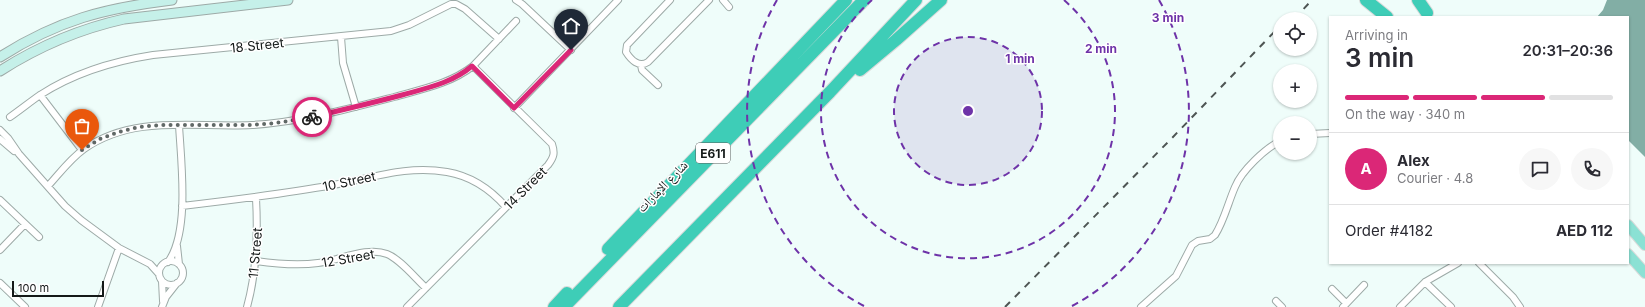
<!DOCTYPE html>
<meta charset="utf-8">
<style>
body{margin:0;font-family:Inter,"Noto Naskh Arabic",sans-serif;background:#f7f7f7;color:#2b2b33;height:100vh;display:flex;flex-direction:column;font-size:15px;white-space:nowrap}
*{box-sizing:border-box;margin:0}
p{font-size:13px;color:#7c7c81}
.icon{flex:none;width:22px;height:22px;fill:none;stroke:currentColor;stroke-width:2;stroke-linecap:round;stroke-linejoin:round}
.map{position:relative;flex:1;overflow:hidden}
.details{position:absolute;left:1329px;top:16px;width:300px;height:248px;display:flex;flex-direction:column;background:#fff;border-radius:0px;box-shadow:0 1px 3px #0004}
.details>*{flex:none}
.buttons{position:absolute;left:1273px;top:12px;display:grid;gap:8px}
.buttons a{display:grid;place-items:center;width:44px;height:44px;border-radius:50%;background:#fff;box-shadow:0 1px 3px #0004;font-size:20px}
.scale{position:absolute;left:12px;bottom:10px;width:92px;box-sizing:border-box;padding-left:4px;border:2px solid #141918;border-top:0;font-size:11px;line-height:14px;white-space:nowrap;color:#141918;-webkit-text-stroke:3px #fff;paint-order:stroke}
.pin{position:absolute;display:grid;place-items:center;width:34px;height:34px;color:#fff;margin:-41px -17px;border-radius:50% 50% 50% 0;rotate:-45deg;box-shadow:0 0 4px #0007}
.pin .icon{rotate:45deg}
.courier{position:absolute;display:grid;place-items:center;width:40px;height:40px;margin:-20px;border:3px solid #db2777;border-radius:50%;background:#fff;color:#222;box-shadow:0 1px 5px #0007}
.head em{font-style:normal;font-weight:600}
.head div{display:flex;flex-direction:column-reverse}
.head{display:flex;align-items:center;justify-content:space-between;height:68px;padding:0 16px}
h1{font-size:26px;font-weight:600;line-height:30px}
.bar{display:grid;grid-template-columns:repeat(4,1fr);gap:6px 4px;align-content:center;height:48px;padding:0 16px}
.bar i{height:5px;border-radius:3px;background:#e1e1e2}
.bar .selected{background:#db2777}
.bar p{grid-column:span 4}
.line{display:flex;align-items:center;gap:10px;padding:0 16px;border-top:1px solid #e1e1e2}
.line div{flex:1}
.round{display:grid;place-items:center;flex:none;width:42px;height:42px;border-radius:21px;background:#f7f7f7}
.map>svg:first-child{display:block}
.water{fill:#82aea5}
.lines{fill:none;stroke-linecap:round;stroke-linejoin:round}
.street-casing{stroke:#9daaa7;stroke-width:8}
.secondary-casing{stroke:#9daaa7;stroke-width:11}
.primary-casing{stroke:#d9dada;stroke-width:12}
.highway-casing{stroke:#d9dada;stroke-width:14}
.street{stroke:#fff;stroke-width:6}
.secondary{stroke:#c5f0e9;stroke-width:9}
.primary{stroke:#8be1d4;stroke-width:10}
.highway{stroke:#3ecdb7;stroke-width:12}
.rail{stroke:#4e5553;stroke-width:2;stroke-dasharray:7 7;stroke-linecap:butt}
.done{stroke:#616967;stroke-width:4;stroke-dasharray:0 7.2}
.route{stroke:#db2777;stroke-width:5}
.ring{fill:none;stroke:#6e33a8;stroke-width:2;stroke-dasharray:7 5}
.labels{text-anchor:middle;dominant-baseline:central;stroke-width:3;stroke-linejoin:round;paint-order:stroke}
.shield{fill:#fff;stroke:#5a5e5d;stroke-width:1}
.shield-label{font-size:12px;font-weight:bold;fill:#141918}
.street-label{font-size:13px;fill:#141918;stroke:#fff}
.centre{fill:#6e33a8;stroke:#fff;stroke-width:2}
.ring-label{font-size:12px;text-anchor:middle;font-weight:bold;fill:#6e33a8;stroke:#fff;stroke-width:3;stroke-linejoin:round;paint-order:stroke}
</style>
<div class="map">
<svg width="1645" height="307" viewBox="0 0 1645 307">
<rect width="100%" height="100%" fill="#effdfa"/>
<path class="water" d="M1607,0H1645V157L1628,140V17H1597L1603,10Z"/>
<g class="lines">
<defs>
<path id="street" d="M516,0L522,4L571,50
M670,0L627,45L626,52C631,60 639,68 648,62L709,0
M723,0L729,7
M341,37L343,63L356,107
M641,65L642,70L658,85
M40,95L82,150
M514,108L618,0
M10,117C20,110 30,102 40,95C74,73 114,61 153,55L391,31L409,25L451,4H456L465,9L499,39
M0,130L8,138L19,154L65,206L81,220L119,248L150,264L159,274
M1310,134L1330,133
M0,139L14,151
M48,186C59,174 70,159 84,149C134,114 194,128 252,125C300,122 348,109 394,97C422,89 450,84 473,66L516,21
M0,200L39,237
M182,206C233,200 283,194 333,185C373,178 406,165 447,172C471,176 491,190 506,207
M177,246L179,264
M0,250L25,224
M256,261C277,264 297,266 318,263C338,261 367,246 387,254C400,259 415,278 426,288
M159 273a12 12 0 1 1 24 0a12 12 0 1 1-24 0Z
M168,262C190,232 181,162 179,125
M1479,263L1513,297L1520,307
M162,281L163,301
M1425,282L1451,307
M0,283L25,307
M1332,289L1346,303
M1276,301L1282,307
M98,307L119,248
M162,307L166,297L177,283
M247,307C257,271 258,235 256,198
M407,307L548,165C554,157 555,153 552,144L473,66
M1141,307L1176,276L1192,245L1198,241L1210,239L1215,235C1224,221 1228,203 1235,187C1242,170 1265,149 1280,141
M1343,307L1364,285
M1400,307L1425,282L1458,263"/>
<path id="secondary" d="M0,57C58,20 105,8 172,0
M0,71C39,46 79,29 124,19L288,0"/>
<path id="primary" d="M1628,225L1645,245
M1628,254L1645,273"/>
<path id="highway" d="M1366,0L1387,17
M1418,0L1427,13
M860,70L896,40L941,0
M608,249L846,0
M554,307L567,293
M564,307L864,0
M619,307L830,92L916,0"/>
</defs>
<use href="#street" class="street-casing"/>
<use href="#secondary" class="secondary-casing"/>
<use href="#primary" class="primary-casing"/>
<use href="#highway" class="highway-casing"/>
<use href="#street" class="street"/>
<use href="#secondary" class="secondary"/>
<use href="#primary" class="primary"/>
<use href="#highway" class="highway"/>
<path class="rail" d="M1294,19L1312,0
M1005,307L1172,138L1280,26"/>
</g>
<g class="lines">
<path class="done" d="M82,150L100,139L119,132L139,127L161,125H251L276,123L312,117"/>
<path class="route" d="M312,117C342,110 372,103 402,95C427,88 452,83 472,66L514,108L571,50"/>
</g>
<circle cx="968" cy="111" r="74" fill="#6e33a8" fill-opacity=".12"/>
<g class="ring">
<circle cx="968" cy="111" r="74"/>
<path d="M1064 0A147 147 0 1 1 872 0"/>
<path d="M864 306A221 221 0 0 1 777 0M1159 0A221 221 0 0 1 1072 306"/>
</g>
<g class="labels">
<rect class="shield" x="696" y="143" width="34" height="20" rx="3"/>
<g class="shield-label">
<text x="713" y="153">E611</text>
</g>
<g class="street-label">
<text transform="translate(257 45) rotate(-6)">18 Street</text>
<text transform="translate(349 181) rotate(-12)">10 Street</text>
<text transform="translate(662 186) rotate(-46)">شارع الإمارات</text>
<text transform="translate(525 188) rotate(-45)">14 Street</text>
<text transform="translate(255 253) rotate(-85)">11 Street</text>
<text transform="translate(348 258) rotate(-10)">12 Street</text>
</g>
</g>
<circle cx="968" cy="111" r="6" class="centre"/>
<g class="ring-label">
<text x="1168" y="22">3 min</text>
<text x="1101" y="53">2 min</text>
<text x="1020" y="63">1 min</text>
</g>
</svg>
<div class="buttons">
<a><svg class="icon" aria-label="locate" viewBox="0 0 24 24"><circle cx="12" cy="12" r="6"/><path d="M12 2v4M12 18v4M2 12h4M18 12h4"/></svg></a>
<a>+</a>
<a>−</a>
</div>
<div class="scale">100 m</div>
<div class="pin" style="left:82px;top:150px;background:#ea580c"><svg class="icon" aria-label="bag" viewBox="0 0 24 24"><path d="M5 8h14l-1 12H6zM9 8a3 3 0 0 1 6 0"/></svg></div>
<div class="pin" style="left:571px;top:50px;background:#1f2937"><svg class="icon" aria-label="home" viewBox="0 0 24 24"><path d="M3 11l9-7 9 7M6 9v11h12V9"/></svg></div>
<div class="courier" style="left:312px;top:117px"><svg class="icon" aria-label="bike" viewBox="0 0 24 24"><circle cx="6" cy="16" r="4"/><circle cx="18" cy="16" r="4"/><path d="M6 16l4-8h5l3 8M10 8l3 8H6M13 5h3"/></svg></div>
<section class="details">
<div class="head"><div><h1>3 min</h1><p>Arriving in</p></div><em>20:31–20:36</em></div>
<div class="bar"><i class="selected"></i><i class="selected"></i><i class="selected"></i><i></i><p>On the way · 340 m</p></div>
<div class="line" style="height:72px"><b class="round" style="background:#db2777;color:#fff">A</b><div><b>Alex</b><p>Courier · 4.8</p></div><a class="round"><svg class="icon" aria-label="chat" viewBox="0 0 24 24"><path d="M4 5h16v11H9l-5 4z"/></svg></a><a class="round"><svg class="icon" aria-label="phone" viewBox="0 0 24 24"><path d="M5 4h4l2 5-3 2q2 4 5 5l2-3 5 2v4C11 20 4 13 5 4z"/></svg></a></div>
<div class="line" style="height:52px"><div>Order #4182</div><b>AED 112</b></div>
</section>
</div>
